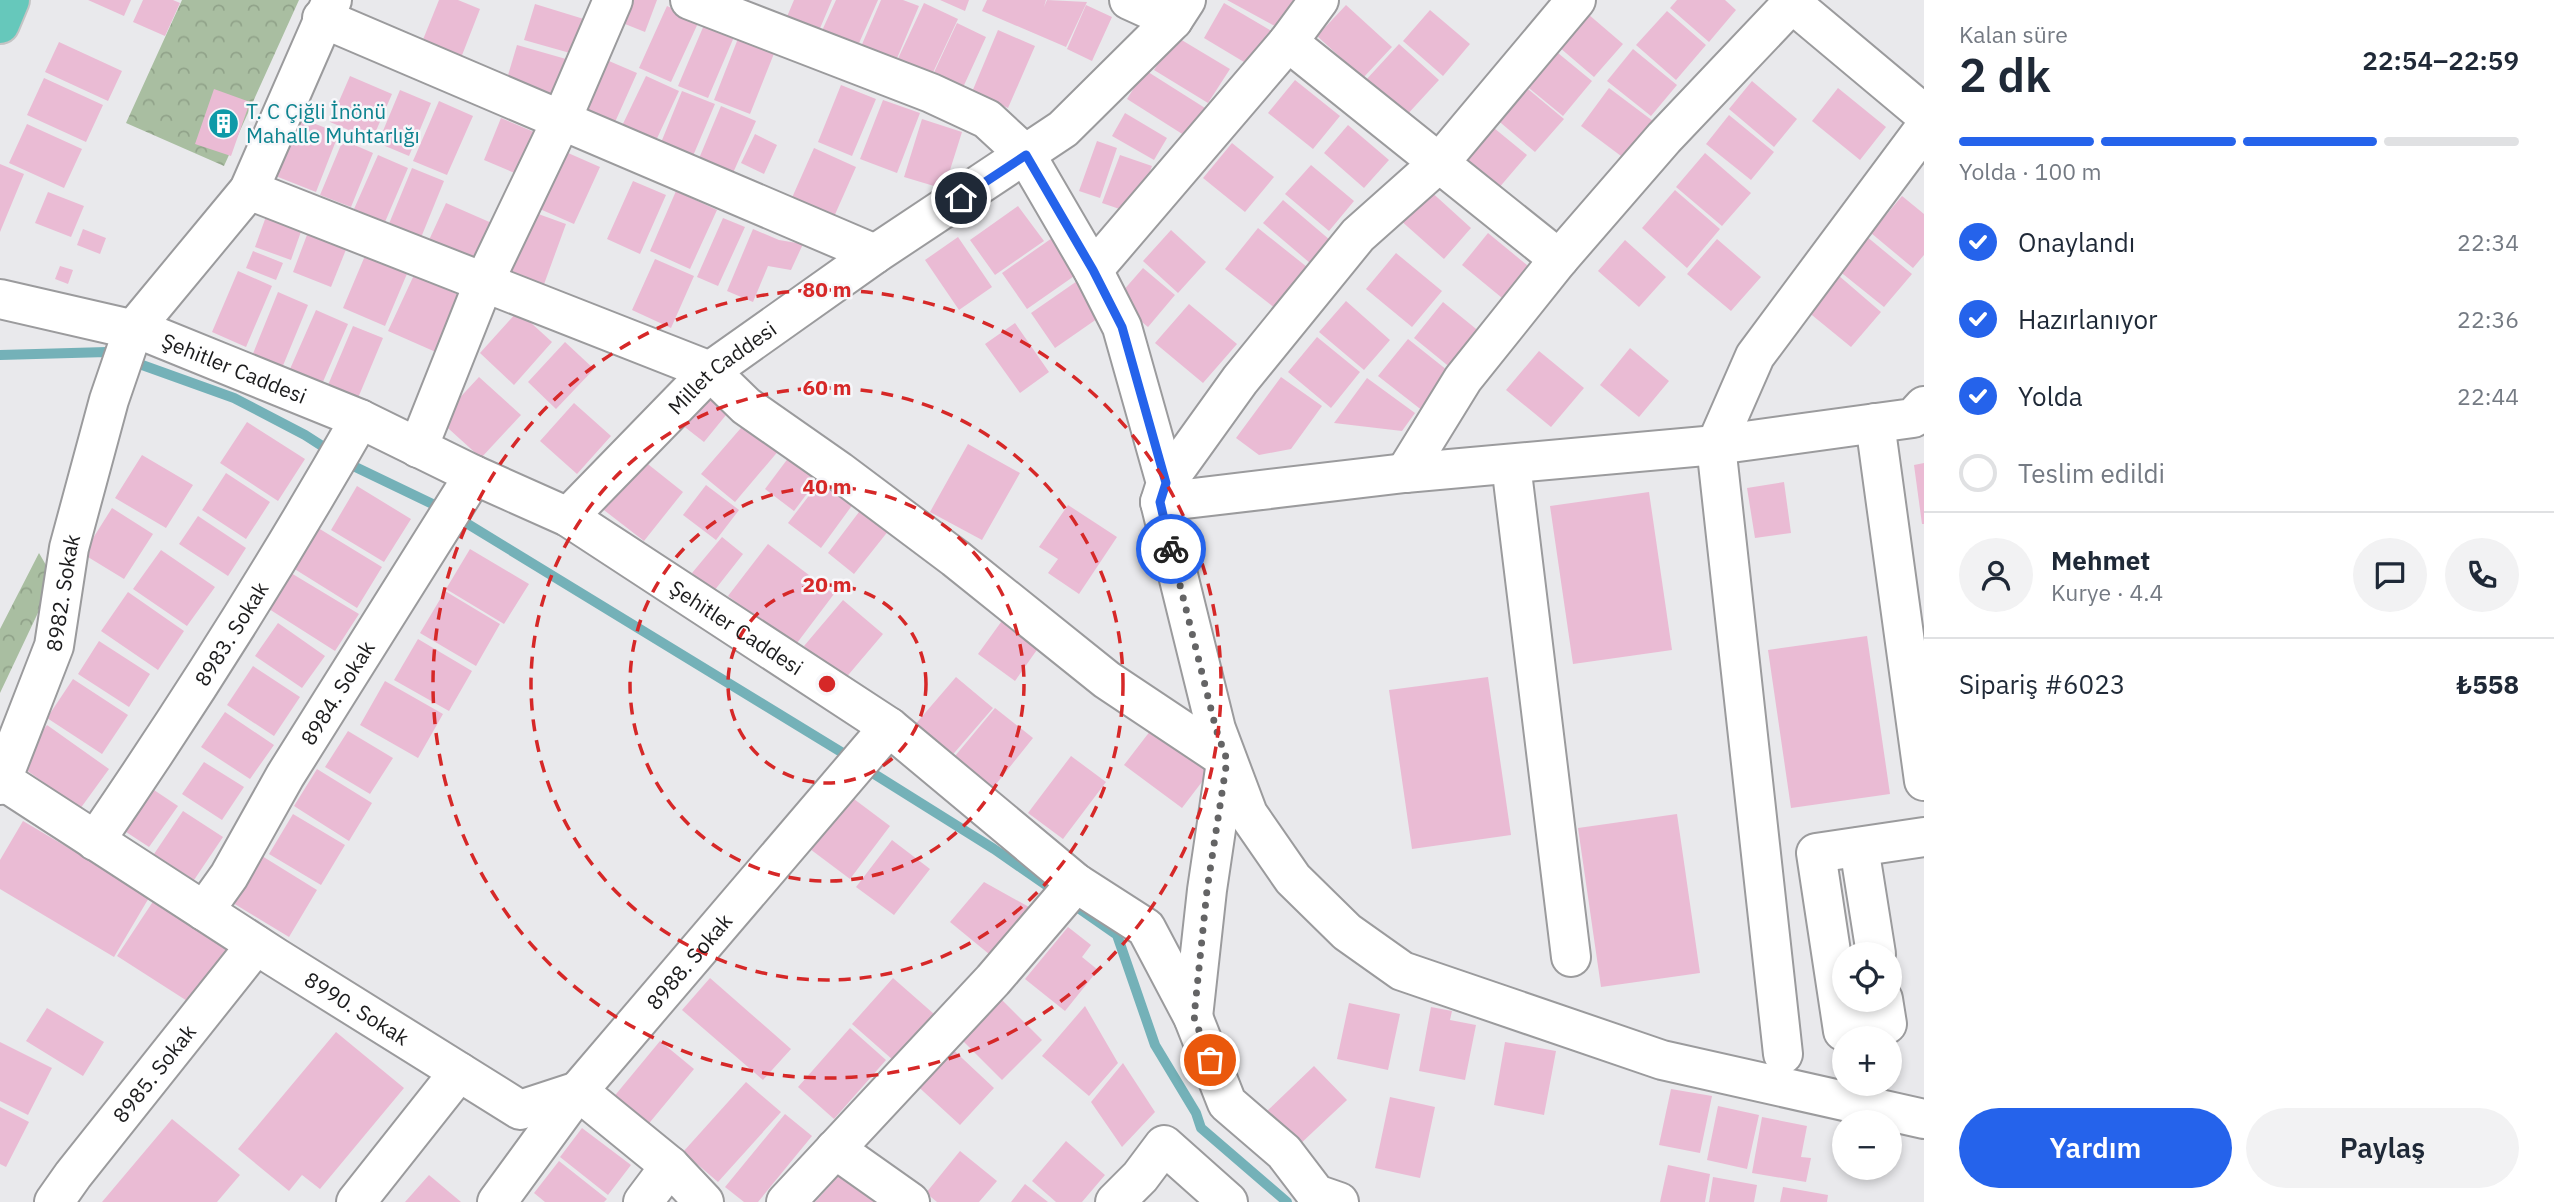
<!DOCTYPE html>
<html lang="tr">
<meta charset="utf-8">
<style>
body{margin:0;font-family:"IBM Plex Sans",sans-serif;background:#f2f2f3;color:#1f2937;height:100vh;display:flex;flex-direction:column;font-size:26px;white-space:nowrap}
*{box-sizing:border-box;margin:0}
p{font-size:23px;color:#747a83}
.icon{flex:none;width:38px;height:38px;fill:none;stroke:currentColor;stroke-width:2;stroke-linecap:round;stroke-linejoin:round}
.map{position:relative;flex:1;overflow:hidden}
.side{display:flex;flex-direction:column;background:#fff;width:630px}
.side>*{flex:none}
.fabs{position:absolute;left:1832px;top:942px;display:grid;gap:14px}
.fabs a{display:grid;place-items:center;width:70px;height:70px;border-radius:50%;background:#fff;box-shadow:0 4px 10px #0003;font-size:35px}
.pin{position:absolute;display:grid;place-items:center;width:60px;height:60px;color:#fff;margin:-30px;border:4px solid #fff;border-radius:50%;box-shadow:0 2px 7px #0007}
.courier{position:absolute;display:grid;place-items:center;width:70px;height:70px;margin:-35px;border:5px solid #2563eb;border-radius:50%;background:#fff;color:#222;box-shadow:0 2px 9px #0007}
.headline em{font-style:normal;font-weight:600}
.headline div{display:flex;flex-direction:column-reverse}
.headline{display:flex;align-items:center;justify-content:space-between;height:119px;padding:0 35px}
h1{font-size:46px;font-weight:600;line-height:52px}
.bar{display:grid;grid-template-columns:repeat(4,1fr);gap:10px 7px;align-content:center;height:84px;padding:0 35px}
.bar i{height:9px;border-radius:5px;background:#e0e1e3}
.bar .on{background:#2563eb}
.bar p{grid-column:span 4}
.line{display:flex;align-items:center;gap:18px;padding:0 35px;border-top:2px solid #e0e1e3}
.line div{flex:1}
.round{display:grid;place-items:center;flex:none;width:74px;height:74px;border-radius:37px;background:#f2f2f3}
ol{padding:0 35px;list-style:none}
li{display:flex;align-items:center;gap:21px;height:77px}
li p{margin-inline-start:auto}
li .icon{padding:7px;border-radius:50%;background:#2563eb;color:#fff;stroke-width:4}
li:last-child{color:#747a83}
li i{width:38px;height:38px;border:4px solid #e0e1e3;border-radius:50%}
.cta{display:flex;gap:14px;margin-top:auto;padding:14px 35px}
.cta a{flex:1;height:80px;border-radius:42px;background:#2563eb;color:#fff;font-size:28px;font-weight:600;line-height:80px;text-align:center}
.cta a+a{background:#f2f2f3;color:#1f2937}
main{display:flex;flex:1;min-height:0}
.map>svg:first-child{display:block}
.park{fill:url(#park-crowns)}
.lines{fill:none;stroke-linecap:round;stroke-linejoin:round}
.stream{stroke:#74b1b8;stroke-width:10}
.building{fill:#eabbd4}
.minor-casing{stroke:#9b9b9d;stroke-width:42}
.major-casing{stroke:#c4c4c4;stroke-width:42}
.minor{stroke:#fff;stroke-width:38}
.major{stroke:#66c8bb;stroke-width:38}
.done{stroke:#646465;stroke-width:7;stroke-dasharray:0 12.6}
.route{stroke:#2563eb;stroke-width:9}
.ring{fill:none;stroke:#d62828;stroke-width:3.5;stroke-dasharray:12 9}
.labels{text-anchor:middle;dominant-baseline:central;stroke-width:5;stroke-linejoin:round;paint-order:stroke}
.culture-label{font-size:21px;fill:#0d838f;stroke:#f7f7fa;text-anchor:start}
.street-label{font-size:21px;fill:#1c1c1d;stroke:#f7f7fa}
.centre{fill:#d62828;stroke:#f7f7fa;stroke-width:3.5}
.ring-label{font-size:21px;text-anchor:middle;font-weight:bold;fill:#d62828;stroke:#f7f7fa;stroke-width:5;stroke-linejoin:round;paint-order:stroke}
</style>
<main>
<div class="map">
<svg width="1924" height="1202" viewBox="0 0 1924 1202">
<defs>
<pattern id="park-crowns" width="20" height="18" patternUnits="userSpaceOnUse" patternTransform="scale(1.75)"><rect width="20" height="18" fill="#a9bea1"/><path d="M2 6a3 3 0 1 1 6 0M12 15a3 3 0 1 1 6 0" fill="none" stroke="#91a38a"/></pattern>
</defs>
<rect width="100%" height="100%" fill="#e9e9ec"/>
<path class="park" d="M182,0H299L224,166L126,123Z
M39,553L54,579L0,693V629Z"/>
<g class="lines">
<path class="stream" d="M0,355L107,352L117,356
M131,361L234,398L305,435L333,453
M345,462L445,510
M458,518L851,758
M863,767L994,849L1056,892
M1071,903L1117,935L1155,1045L1196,1113L1201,1128L1287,1202"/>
</g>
<path class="building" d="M88,0H131L124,16Z
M143,0H173L180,3L165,36L133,22Z
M439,0H458L480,9L459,63L420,47Z
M628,0H657L645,32L620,22Z
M794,0H832L818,33L786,19Z
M836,0H878L856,50L820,35Z
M881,0H903L919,6L895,63L860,49Z
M940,0H969L965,11Z
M987,0H1046L1044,7L1047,0L1087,2L1066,47L982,11Z
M1227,0H1298L1282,30Z
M1677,0H1725L1736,10L1709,42L1670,8Z
M924,3L958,19L929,81L895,65Z
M1224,3L1280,36L1259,71L1204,38Z
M535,4L587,20L577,55L524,40Z
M1086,5L1112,17L1092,61L1067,49Z
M1346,5L1392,47L1363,78L1317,36Z
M667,6L699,21L671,82L639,68Z
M1581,8L1623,44L1594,77L1552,41Z
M1430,10L1470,44L1443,76L1403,41Z
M1667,11L1706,45L1676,80L1636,45Z
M957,23L986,37L960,94L930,81Z
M704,25L734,37L708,98L678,86Z
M998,30L1035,46L1008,108L972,92Z
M739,36L775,51L750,114L714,100Z
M1175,36L1230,69L1208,103L1154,70Z
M59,42L122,71L108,101L45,72Z
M1399,44L1439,80L1405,117L1365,81Z
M1547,44L1592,81L1563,116L1518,79Z
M517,45L573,61L558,109L503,92Z
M1633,49L1677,85L1651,116L1607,81Z
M602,58L637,73L611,131L576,116Z
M1145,70L1205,108L1187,137L1127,99Z
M350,76L392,94L372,140L330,122Z
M646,76L679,91L653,147L619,132Z
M44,78L103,105L86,142L27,115Z
M1516,79L1564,119L1535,152L1488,112Z
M1295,80L1340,116L1313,149L1268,113Z
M1752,81L1797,119L1774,147L1729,109Z
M841,85L876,99L852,156L818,142Z
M1609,88L1653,121L1625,159L1581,126Z
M1838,88L1886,127L1860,160L1812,121Z
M214,89L250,102L231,156L195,144Z
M400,90L431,103L409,156L378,143Z
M682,91L715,104L690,163L658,150Z
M883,100L920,113L897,173L860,159Z
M439,101L473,116L447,175L413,161Z
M721,106L756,121L729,182L695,168Z
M1125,113L1167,138L1154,160L1112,136Z
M292,115L339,133L316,192L268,173Z
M1729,115L1774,152L1751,180L1706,144Z
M501,118L541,135L524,177L484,160Z
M922,119L962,132L944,189L904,177Z
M1483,119L1527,155L1498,189L1454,153Z
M27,124L82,149L64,188L9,163Z
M1348,125L1389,160L1364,188L1324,153Z
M755,134L777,145L764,174L741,163Z
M343,140L373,153L351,207L320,195Z
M1097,141L1117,148L1100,198L1079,191Z
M1232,143L1274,177L1245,212L1203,178Z
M814,148L856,167L829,228L787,209Z
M559,149L600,167L574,224L533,206Z
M1705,153L1751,193L1722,226L1676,187Z
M378,155L408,168L385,222L354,209Z
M1120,155L1152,166L1134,214L1102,203Z
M0,164L24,174L0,232Z
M1311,165L1354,201L1329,231L1285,194Z
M412,168L444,181L418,245L386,231Z
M633,181L666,195L640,254L607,239Z
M1427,188L1471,228L1444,259L1399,219Z
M1675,190L1720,229L1687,268L1642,228Z
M676,191L717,210L690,269L650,251Z
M48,192L84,206L71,237L35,223Z
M1902,196L1924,214V255L1913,268L1871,233Z
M1283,200L1330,240L1310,263L1263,223Z
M446,203L494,224L471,273L424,251Z
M1018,206L1044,241L995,275L970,240Z
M268,211L304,223L291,260L255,247Z
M530,211L566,224L543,287L506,274Z
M723,218L745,227L718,286L697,277Z
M310,227L349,242L331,287L293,272Z
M1258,228L1312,271L1280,312L1225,269Z
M83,229L106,238L100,254L77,245Z
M753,229L779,240L803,244L791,270L768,266L753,302L727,291Z
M1171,230L1206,262L1178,293L1143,261Z
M1488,233L1533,270L1507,302L1462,265Z
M1055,236L1080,272L1027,309L1002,273Z
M1866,236L1912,274L1884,307L1838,270Z
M958,237L992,287L959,310L925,260Z
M1717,239L1761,277L1731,311L1687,274Z
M1625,240L1666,277L1639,307L1598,271Z
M253,251L283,263L276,280L246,268Z
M367,251L409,269L385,326L343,308Z
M1396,253L1442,291L1412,327L1366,289Z
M655,259L694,276L671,328L632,310Z
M60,266L73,270L68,284L55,279Z
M1143,268L1175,295L1148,327L1115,300Z
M238,271L272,286L246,347L212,332Z
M414,275L463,297L438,353L388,331Z
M1838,275L1881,312L1851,347L1807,311Z
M1080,279L1104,314L1055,348L1031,313Z
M278,292L308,305L282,368L252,356Z
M1346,301L1390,340L1364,370L1319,332Z
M1443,302L1486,337L1457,373L1414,338Z
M1189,304L1237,344L1203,383L1155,343Z
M316,310L348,324L322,384L290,369Z
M518,311L552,342L514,385L480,353Z
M1015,323L1049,372L1020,393L985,344Z
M353,326L383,338L358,398L328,385Z
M1317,337L1360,372L1331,408L1288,372Z
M1408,339L1457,378L1428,415L1378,376Z
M565,342L594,369L556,409L528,382Z
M1630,348L1669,381L1639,417L1600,385Z
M1539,351L1584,388L1551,427L1506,390Z
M479,377L521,415L481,458L439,420Z
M1281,377L1322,406L1291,449L1259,455L1236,438Z
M1367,378L1415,413L1402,431L1334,423Z
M708,382L735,404L704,442L677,421Z
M574,403L611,436L577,474L540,441Z
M747,421L780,449L735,502L701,474Z
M247,422L305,459L278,501L220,463Z
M968,444L1020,473L982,540L930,512Z
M142,455L193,485L166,528L115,498Z
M639,457L683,492L644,541L600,507Z
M789,457L818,479L794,511L765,489Z
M1924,463V524H1922L1914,465Z
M226,473L270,502L246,539L202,510Z
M824,476L856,500L821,548L788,523Z
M1784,482L1791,533L1755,538L1747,488Z
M706,485L739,510L716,540L683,515Z
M357,486L411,519L384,562L331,530Z
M1649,492L1672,650L1573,664L1550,506Z
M865,504L893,525L854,574L828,553Z
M1068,505L1117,537L1079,594L1048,573L1058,559L1039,547Z
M112,508L153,534L124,579L83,554Z
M198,516L246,548L228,576L179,544Z
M310,523L382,567L357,608L285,563Z
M722,537L743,554L714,591L692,573Z
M768,544L834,594L794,647L728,596Z
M470,549L529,584L504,624L446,589Z
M161,550L215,587L187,626L133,589Z
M291,573L359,614L335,651L269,609Z
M445,591L500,624L476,666L420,633Z
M128,592L184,631L158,670L101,631Z
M843,600L883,634L844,680L804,646Z
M1009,611L1046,637L1015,681L978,654Z
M278,623L325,656L302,688L255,656Z
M1867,636L1890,794L1791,808L1768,650Z
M418,639L472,671L449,711L394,680Z
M99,641L150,674L129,707L78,674Z
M253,666L300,697L274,736L227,705Z
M956,677L993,708L949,759L913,727Z
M1488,677L1511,835L1412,849L1389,690Z
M73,679L128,715L102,754L47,718Z
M385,681L443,714L418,758L360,725Z
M995,708L1033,738L989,793L950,762Z
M225,712L274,745L250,779L201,747Z
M47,725L109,769L80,809L18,764Z
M1154,726L1211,770L1182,808L1124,765Z
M348,731L393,758L370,794L325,767Z
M1071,756L1106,782L1063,839L1028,813Z
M204,762L244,787L222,820L182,794Z
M317,769L372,803L349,841L294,806Z
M148,786L178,806L149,847L120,828Z
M850,796L890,826L850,879L810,849Z
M183,811L223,837L194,880L154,854Z
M293,814L345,845L321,885L269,854Z
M1677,814L1700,973L1601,987L1578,828Z
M23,821L150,896L114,957L0,889V860Z
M892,840L930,869L894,915L856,887Z
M262,856L317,890L289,937L233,903Z
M984,882L1029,907L989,954L950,922Z
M154,900L231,950L195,1006L117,956Z
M1068,927L1091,945L1082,957L1098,970L1065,1011L1025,979Z
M710,978L791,1049L763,1080L682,1010Z
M893,978L934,1014L893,1060L852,1024Z
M999,997L1042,1040L1002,1080L959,1037Z
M1349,1003L1400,1014L1388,1070L1337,1059Z
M1085,1006L1118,1063L1089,1096L1042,1056Z
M1431,1007L1452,1011L1450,1020L1476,1025L1465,1080L1419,1071Z
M47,1008L104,1042L83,1076L26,1041Z
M850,1028L886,1060L834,1119L798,1087Z
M336,1032L404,1088L320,1189L302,1175L289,1191L238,1149Z
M660,1041L694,1069L646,1127L612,1099Z
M0,1042L52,1068L28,1115L0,1101Z
M1505,1042L1556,1051L1544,1115L1494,1105Z
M947,1044L994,1088L960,1125L912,1081Z
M1123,1063L1155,1112L1122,1147L1091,1102Z
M1314,1066L1347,1100L1298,1146L1266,1112Z
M746,1082L781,1112L718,1182L683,1152Z
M1671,1089L1712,1096L1700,1153L1659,1145Z
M1390,1097L1435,1107L1420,1178L1375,1168Z
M1718,1106L1759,1115L1747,1169L1707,1160Z
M0,1107L29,1122L6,1167L0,1164Z
M785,1114L812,1136L758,1202H744L725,1187Z
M1762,1117L1807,1126L1801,1157L1811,1158L1806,1182L1752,1173Z
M172,1119L240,1175L217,1202H102Z
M582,1128L631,1165L608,1195L560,1157Z
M1066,1141L1105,1175L1082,1202H1056L1032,1181Z
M960,1151L997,1181L979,1202H937L926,1193Z
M559,1161L607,1199L604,1202H545L534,1193Z
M1668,1165L1710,1174L1705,1202H1660Z
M843,1171L879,1202H815Z
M429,1175L461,1202H405Z
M1713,1177L1757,1185L1754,1202H1709Z
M1025,1184L1048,1202H1011Z
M1783,1187L1828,1195L1827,1202H1780Z"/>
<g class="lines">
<defs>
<g id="minor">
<path d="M690,0L931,93L987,119L1026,155L1093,270L1122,327L1166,483L1160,502"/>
<path d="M1129,0L1173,20"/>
<path d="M1788,0L1924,114"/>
<path d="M322,18L875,254"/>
<path d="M1288,42L1559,259"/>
<path d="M249,190L710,371L746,406L839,471L955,558L1107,680L1227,760"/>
<path d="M1093,270L1288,42L1319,0"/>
<path id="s1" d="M0,299L148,333L360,419L474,475L568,517L889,727L1076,883L1146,928L1193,1017L1227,1103L1284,1152L1316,1194L1339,1202"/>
<path d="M1924,406L1913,418L1716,445L1405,473L1160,502L1216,729L1248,814L1293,879L1347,932L1402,971L1662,1060L1924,1119"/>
<path d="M1875,423L1924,781"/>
<path d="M418,448L484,282L561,121L613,0"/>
<path d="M1511,464L1571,957"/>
<path d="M1405,473L1463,379L1559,259L1664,138L1795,0"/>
<path d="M1166,483L1240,380L1358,235L1440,162L1576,0"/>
<path id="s2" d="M568,517L710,371L875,254L1063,129L1173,20L1186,0"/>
<path id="s3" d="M2,780L275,957L520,1110L578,1091L670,1166L704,1202"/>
<path id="s4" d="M0,785L54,646L69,548L109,400L133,330L249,190L332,0"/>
<path id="s5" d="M95,841C189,704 278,563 360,419"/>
<path d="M1859,847L1876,954"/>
<path id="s6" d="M204,911L229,876L285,776L474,475"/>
<path d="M1883,999L1887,1024L1843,1031L1816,853L1924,837"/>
<path d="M1193,1017L1207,890L1226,762"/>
<path d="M1783,1054L1716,445L1755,356L1924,129"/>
<path d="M835,1149L910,1202"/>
<path id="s7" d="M54,1202L73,1175L256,945"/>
<path d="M356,1202L459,1072"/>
<path id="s8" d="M497,1202L578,1091L889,727"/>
<path d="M643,1202L670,1166"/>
<path d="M786,1202L993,980L1076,883"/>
<path d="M1115,1202L1140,1177L1164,1145L1228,1202"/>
</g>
<path id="major" d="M0,24L10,0"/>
</defs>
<use href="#minor" class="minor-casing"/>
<use href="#major" class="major-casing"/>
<use href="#minor" class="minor"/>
<use href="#major" class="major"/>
</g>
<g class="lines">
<path class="done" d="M1171,549L1216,729L1227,760L1207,890L1194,1017L1210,1060"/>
<path class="route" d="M961,198L1026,155L1093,270L1122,327L1166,483L1160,502L1171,549"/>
</g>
<g class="ring">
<circle cx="827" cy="684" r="99"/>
<circle cx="827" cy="684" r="197"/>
<circle cx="827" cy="684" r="296"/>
<circle cx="827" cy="684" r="394"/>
</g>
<defs>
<symbol id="building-disc" viewBox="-11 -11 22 22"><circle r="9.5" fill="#0f9aa8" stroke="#f7f7fa"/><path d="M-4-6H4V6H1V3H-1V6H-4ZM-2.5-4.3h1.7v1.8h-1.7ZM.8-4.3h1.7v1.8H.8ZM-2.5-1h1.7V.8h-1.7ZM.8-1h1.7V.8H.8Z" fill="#fff"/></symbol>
</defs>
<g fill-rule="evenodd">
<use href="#building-disc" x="206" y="106" width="35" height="35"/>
</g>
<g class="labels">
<g class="culture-label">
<text x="246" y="111">T. C Çiğli İnönü<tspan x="246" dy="24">Mahalle Muhtarlığı</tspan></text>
</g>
<g class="street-label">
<text stroke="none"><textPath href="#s1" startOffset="245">Şehitler Caddesi</textPath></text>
<text stroke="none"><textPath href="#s2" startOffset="215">Millet Caddesi</textPath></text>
<text stroke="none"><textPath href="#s4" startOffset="203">8982. Sokak</textPath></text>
<text stroke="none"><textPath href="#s1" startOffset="812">Şehitler Caddesi</textPath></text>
<text stroke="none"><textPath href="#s5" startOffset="248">8983. Sokak</textPath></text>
<text stroke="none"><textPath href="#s6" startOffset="256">8984. Sokak</textPath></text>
<text stroke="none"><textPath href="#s8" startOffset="308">8988. Sokak</textPath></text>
<text stroke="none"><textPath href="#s3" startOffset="422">8990. Sokak</textPath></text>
<text stroke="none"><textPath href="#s7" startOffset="163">8985. Sokak</textPath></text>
</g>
</g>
<circle cx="827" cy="684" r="10" class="centre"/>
<g class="ring-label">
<text x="827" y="297">80 m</text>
<text x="827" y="395">60 m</text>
<text x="827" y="494">40 m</text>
<text x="827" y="592">20 m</text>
</g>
</svg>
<div class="fabs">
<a><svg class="icon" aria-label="locate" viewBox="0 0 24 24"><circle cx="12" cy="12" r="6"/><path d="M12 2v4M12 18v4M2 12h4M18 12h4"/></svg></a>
<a>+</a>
<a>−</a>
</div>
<div class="pin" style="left:1210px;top:1060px;background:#ea580c"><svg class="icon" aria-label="bag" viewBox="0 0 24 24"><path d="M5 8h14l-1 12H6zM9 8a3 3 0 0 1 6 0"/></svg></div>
<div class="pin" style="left:961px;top:198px;background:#1f2937"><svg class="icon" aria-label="home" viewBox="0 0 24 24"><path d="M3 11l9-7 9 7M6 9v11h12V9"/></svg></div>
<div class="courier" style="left:1171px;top:549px"><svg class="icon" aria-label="bike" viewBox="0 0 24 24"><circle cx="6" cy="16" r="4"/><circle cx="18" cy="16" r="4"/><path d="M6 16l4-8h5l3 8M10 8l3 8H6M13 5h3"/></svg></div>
</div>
<section class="side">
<div class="headline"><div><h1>2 dk</h1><p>Kalan süre</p></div><em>22:54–22:59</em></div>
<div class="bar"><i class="on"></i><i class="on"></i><i class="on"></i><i></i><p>Yolda · 100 m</p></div>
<ol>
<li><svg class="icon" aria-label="check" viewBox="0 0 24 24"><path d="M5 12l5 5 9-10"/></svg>Onaylandı<p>22:34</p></li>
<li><svg class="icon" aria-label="check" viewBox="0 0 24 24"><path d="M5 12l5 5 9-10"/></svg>Hazırlanıyor<p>22:36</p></li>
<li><svg class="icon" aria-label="check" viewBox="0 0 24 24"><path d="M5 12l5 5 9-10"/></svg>Yolda<p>22:44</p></li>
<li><i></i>Teslim edildi</li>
</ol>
<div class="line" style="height:126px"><a class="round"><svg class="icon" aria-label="person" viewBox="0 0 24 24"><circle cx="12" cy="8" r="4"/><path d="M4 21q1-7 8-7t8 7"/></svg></a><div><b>Mehmet</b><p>Kurye · 4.4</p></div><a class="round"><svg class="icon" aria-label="chat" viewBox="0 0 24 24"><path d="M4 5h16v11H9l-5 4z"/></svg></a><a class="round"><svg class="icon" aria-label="phone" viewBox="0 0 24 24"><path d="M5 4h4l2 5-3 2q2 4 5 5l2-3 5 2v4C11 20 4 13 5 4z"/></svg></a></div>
<div class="line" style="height:91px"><div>Sipariş #6023</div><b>₺558</b></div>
<div class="cta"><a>Yardım</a><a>Paylaş</a></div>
</section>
</main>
